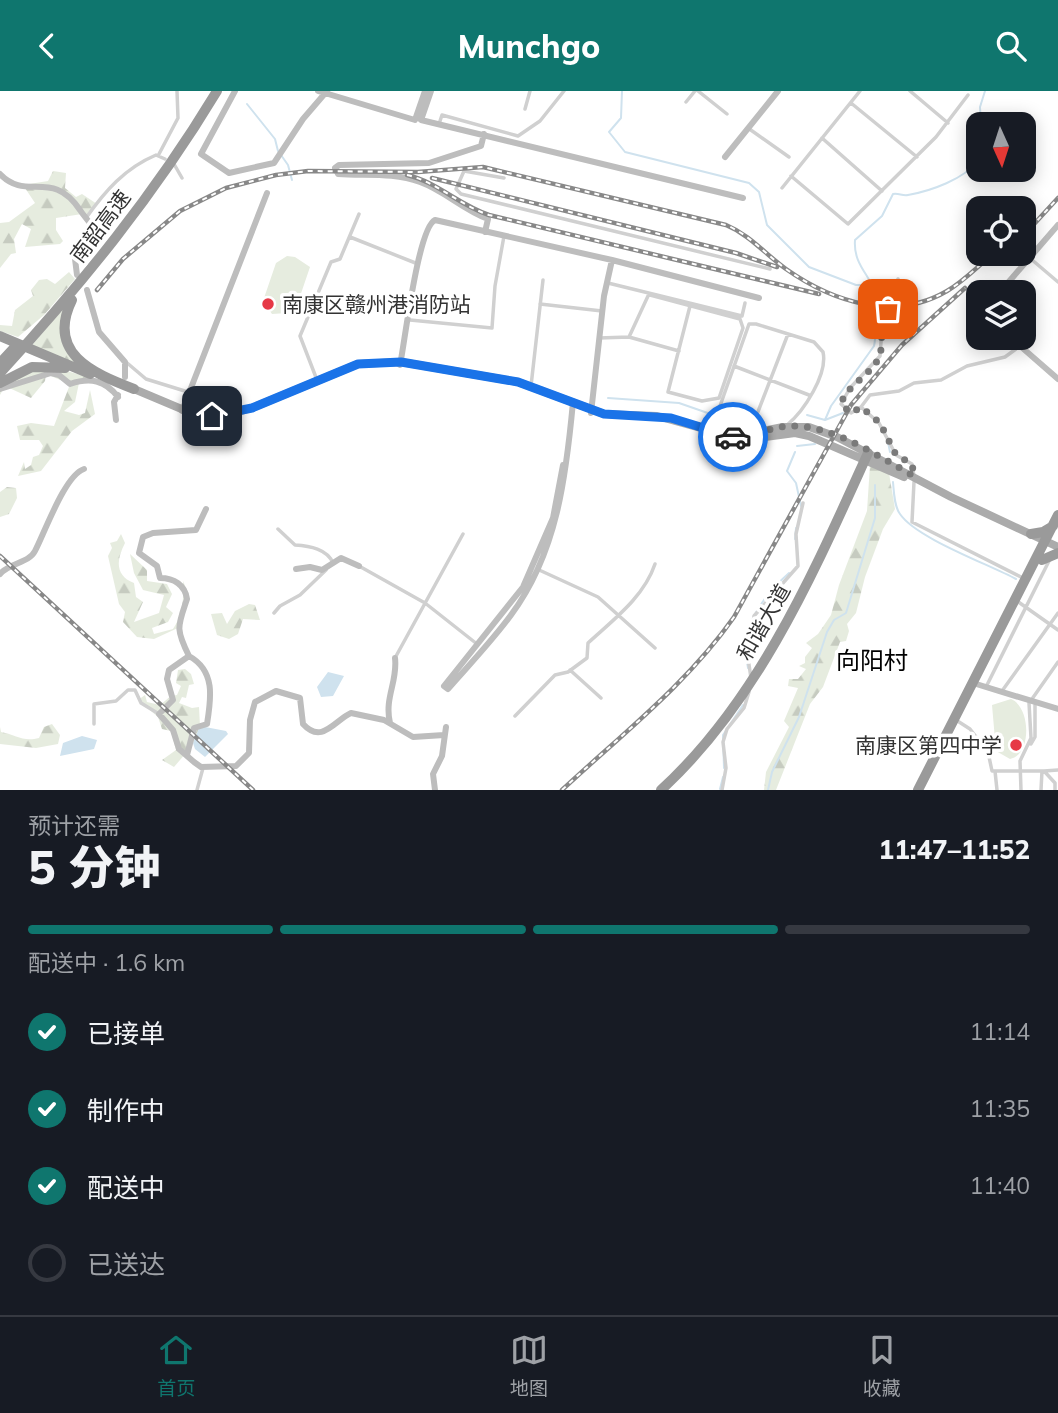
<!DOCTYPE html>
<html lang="zh">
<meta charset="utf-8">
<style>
body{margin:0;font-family:Mulish,"Noto Sans SC",sans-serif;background:#242831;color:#f1f3f6;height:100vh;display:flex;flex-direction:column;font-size:26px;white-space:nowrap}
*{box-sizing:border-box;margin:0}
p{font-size:23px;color:#9ea1a6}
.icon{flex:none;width:38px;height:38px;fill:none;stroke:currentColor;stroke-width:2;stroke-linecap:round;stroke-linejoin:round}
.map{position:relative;height:699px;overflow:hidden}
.drawer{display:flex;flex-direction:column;background:#171b24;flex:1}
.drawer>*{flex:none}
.needle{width:46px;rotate:177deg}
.fabs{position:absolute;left:966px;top:21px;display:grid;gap:14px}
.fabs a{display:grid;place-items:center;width:70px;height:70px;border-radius:14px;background:#171b24;box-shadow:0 4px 18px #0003;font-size:35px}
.pin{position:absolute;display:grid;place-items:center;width:60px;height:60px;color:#fff;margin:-30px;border-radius:14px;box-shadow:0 4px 10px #0006}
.courier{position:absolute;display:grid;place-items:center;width:70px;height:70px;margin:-35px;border:5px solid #1a73e8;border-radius:50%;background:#fff;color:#222;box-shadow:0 2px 9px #0007}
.summary em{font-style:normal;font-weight:800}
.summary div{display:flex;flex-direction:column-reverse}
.summary{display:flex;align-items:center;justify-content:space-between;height:119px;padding:0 28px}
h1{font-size:46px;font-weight:800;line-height:52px}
.bar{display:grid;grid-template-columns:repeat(4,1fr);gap:10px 7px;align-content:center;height:84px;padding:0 28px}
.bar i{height:9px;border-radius:5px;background:#363941}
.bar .active{background:#0f766e}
.bar p{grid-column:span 4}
ol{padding:0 28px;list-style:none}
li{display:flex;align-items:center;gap:21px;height:77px}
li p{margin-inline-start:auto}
li .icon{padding:7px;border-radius:50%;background:#0f766e;color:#fff;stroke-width:4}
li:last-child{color:#9ea1a6}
li i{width:38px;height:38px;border:4px solid #363941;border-radius:50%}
header{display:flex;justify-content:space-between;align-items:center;height:91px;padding:0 28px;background:#0f766e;color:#fff;font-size:32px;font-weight:800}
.menu{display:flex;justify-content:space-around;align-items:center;height:98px;border-top:2px solid #363941;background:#171b24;font-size:19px;color:#9ea1a6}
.menu a{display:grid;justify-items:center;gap:4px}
.menu .active{color:#0f766e}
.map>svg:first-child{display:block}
.forest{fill:url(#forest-firs)}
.pitch{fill:#e6ecdf}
.water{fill:#cfe2ee}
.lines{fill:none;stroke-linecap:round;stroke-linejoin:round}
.stream{stroke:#cfe2ee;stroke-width:2}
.street{stroke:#d0d0d0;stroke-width:3.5}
.secondary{stroke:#bdbdbd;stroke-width:6}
.primary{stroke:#ababab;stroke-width:8}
.highway{stroke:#9a9a9a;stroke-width:10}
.rail-casing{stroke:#888;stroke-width:4.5}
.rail{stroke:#fff;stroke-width:2;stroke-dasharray:5;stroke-linecap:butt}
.done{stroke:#7a7a7a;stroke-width:7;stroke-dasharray:0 12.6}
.route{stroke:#1a73e8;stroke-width:9}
.poi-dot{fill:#e63946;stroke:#fff;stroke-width:2.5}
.labels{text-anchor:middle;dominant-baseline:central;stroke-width:7;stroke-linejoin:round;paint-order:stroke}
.street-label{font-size:21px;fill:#333;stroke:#fff}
.poi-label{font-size:21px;fill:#333;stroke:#fff;text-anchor:start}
.quarter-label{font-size:24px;fill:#000;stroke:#fff}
</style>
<header><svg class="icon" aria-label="back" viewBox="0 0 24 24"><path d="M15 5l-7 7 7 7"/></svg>Munchgo<svg class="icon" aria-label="search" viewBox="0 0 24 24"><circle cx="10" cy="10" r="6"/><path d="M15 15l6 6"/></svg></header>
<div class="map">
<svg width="1058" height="699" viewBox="0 0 1058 699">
<defs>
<pattern id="forest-firs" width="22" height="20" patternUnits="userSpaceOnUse" patternTransform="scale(1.75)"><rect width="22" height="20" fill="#e6ecdf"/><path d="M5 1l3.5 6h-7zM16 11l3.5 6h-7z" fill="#c6cbc0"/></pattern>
</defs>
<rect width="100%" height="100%" fill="#fff"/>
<path class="forest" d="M53,80L66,82L65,97L76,106L82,103L97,113L86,127L82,123L56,127V139L63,150L60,153L25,156L31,138L22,133L14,148L16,162L11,163L0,177V132L9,131L35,112L23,94L48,90Z
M69,181L75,188L44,224L18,246L0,240V234L12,235L15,219L33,205L31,199L39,189L47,188L55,193Z
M69,211L62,235L87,278L32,254Z
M59,278L100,289L70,293L46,283L45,290L31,307L5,295L0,304V296L25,281Z
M79,292L75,311L64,320L79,324L85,322L90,299L95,323L72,340L41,380L18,385L24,371L25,378L31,374L33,366L39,364L43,355L39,349H20L17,335L31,332L54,335L69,296Z
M870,374L889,382L895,418L883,438L865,486L856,522L847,533L849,540L846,550L840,551L823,596L810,613L776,699H764L766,681L789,636L784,630L798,597L788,595L789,588H798L806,578L799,575L805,572V566L812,557L806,552L818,543L831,524L839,494L867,420Z
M7,396L16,397L17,407L9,423L0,426V401Z
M121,443L125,452C116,469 115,485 134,492L136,506L143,511L134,531L159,522L164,504L143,499L134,482L130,463L147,479V490L167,493L172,503L166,516L173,522L168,531L152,537L154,543L173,538C183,523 184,507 183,490L189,504L180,536L154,548L137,546L123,531L125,521L119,513L108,465L112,457L110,452L117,450Z
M249,513L255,514L260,529L243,528L238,543L229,548L217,544L211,523L222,522L227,533L235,520Z
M185,578L191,583L194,593L189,594L186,607L182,606L179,612L192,617L199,616L200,635L192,655L174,676L162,669L176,659L171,640L162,638L158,626L138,609L145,604L147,611L160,614L171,605L177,604L181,595L176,592L178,579Z
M52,633L60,644L58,653L36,657L0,653V636L1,641C16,644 23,651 39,647L44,636Z"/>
<path class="pitch" d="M287,165L295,166L310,176L293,226L287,222L272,223L263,210L276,172Z
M1011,608C1031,616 1032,664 1010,668L996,660L992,614Z"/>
<path class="water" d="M328,581L344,585L333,605L321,606L317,596Z
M200,635L226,640L228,643L205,666L195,658L193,652Z
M82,645L97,649L94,658L60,665L63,652Z"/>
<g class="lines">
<path class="stream" d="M622,0L621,27L609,41L625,61L749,92L759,101L767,134L809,176L856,194H869
M247,13L275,48L278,60
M981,33L980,16L985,0
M281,64L288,74L292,89
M608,307L679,312L745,335
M807,324L825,329L843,322
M825,329L831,315L874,255C876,247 877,212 876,205C872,185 853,175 855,149L882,125L893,103C899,102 902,105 908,104C931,100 964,88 978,70
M888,351L890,361
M797,355L815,353
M795,361L787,380L796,392L801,415
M893,391C894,401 894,415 900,423C916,447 988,473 1016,488
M795,448L796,437
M748,577C739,537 761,507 789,482
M724,677L723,644L743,614
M720,698L723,686
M768,699L772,681L799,626L827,541L834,529L846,522L875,427V394"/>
<path class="street" d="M698,0L727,23
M910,0L948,32
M686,11L695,0
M851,12L917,66
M525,18L530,0
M439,33L442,24L518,45L540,30L564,0
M748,37L789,66
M822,47L882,100
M159,63L178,27L177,0
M174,73L182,87
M791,85L848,133L936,46L968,4
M504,87L464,80L456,98L461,103L770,178
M782,97L860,0
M86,127C105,100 125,77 156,64L165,68
M350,146L418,173
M1031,168L1058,191
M898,188L892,215L883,224L880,265L850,297L841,313L851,322L861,316L879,332L896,364L912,373L914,385
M608,192L742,225L745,212
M540,213L602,220
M410,229L492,237L495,195L504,145
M629,246L679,260
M599,247L629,246L648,205L650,204L740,228L743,237L719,307L702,310L668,301L690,215
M126,271L146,288L188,301
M734,275L809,304
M317,289L300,245L331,171L340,168L359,123
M531,295L543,189
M720,315L749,233H756L814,251L823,261C828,283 804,320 787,334
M861,316L870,304L899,300L914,292L941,289L967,275L1005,266L1020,255
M754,331L788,243
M914,391L912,431L1025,488
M278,438L295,454C310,455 327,458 333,472
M359,475L425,512L477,553
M537,478L598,506L655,557
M1017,510L1058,539
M274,522L280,515L300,504L326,479
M395,567L463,443
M570,579L601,607
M751,587L748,567L754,525L798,475L796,443L803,412
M986,596L1050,468
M1002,600L1058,522
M1032,608L1058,571
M515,625L555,584L568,581L587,567L588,552C613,529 644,506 655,473
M956,629L970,638L988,661L992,680H1044L1055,692V699
M94,633V613L116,610L128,599H135L141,612L159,623
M1031,653L1035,646V614
M995,680L997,699
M1044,680L1058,679
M197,699L203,677
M722,699L726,677L723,651L727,638L744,617L749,601
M1021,699L1020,670L1031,647L1029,612
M1041,699L1042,680"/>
<path class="secondary" d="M235,0L201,63L229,82L274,72L303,28L327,0
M318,0L415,29L425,0
M431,0L421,29L743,107
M484,43L481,55L429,72L339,74L335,77L338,83C365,85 393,81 420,91C445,100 463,119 488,128L485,141
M725,66L778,0
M0,83C27,111 52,77 80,119C85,127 92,132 94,141L75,168L77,184
M87,199L99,241L125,271V286
M1000,201L1058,134
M1011,247L1058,288
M400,274C405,250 418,137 435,129L612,169L759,207
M0,298L51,282L59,284L70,293C90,286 105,289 118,306
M182,320L267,102
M591,322L604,205L612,169
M116,329L114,311L118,304
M296,478L310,476L322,479L341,467L359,475
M0,483C9,472 29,472 35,460C45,441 65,384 84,378
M189,565C175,537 178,535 187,508C185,494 174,487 160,487L157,475L139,462L143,446L153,442L196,439L206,418
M973,592L1058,618
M444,595L448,598C469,574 492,550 511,524C557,462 566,386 573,311
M444,595L523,496L553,427L563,374
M390,632C384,607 398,590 395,567
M187,664L194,637L207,633C211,608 216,580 189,565L169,579L167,588L173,609L159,623L173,639L179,658L194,671L201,676L236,675L249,662L250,629L255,611L276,600L300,607L303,633C322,654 335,629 351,622L384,629L413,646L444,644
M435,699L433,683L442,665L446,636"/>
<path class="primary" d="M134,298L191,322L227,324L252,317L358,273L401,271L518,291L604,323L657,325L733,346L783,336H809L837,346L951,406L1058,456
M758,347L795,342L809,345L904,386"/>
<path class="highway" d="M72,209C46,262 92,282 134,298
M0,245L90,283
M0,272L15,256
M0,282C81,194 155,103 217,0
M0,292L32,276L65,277
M1031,443L1043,441L1053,435
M1042,469L1058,462
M661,699C759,609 814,481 868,362
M918,699L1058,424"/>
<defs>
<path id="rail" d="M407,84C437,91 459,114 489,124L819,203
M432,87L736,162L777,176
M1024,144L1058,107
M97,199L123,168L180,120L226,97L276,84L308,80L418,81L483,76L726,134C750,144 765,163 786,178C833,211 894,231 947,200C964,190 978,175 993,163
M0,465L253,699
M562,699C621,644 687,593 734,526L851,314L902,254L965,197"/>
</defs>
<use href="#rail" class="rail-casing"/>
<use href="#rail" class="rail"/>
</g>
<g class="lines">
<path class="done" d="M733,346C753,346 772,335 792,335C833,334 879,366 914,385L912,373L896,364L880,332L861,316L851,322L841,313C847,293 871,285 879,266C885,252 877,229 888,218"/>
<path class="route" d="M212,325L252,317L358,273L401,271L518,291L604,323L671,327L733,346"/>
</g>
<g class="poi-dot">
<circle cx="268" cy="213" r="7"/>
<circle cx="1016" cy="654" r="7"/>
</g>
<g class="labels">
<g class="street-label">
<text transform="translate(100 135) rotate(-53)">南韶高速</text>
<text transform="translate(763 531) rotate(-60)">和谐大道</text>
</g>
<g class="poi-label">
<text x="282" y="213">南康区赣州港消防站</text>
<text x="1002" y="654" text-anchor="end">南康区第四中学</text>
</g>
<g class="quarter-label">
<text x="872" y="569">向阳村</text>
</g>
</g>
</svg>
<div class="fabs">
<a><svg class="needle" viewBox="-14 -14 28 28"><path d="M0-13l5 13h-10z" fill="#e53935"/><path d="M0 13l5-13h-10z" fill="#9ea1a6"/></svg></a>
<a><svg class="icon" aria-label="locate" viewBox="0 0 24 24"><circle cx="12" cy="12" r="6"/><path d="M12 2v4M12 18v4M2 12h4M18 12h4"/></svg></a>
<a><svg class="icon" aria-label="layers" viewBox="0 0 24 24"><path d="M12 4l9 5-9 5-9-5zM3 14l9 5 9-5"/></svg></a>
</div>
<div class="pin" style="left:888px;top:218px;background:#ea580c"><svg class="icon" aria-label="bag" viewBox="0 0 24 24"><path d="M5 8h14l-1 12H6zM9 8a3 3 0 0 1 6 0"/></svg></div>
<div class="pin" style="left:212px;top:325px;background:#1f2937"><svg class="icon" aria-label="home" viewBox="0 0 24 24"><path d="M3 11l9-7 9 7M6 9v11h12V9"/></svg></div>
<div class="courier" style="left:733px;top:346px"><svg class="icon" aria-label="car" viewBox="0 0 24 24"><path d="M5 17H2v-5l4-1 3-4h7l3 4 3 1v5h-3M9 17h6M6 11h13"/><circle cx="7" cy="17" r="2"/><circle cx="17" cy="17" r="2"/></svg></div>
</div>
<section class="drawer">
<div class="summary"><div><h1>5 分钟</h1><p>预计还需</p></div><em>11:47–11:52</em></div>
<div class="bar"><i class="active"></i><i class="active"></i><i class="active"></i><i></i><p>配送中 · 1.6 km</p></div>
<ol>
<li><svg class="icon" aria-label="check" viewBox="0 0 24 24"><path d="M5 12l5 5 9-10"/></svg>已接单<p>11:14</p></li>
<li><svg class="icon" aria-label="check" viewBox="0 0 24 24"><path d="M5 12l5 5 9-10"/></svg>制作中<p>11:35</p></li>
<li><svg class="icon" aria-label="check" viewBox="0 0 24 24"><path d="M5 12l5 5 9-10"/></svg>配送中<p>11:40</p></li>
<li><i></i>已送达</li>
</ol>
</section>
<nav class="menu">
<a class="active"><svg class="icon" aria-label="home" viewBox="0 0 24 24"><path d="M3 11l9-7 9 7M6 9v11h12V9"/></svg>首页</a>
<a><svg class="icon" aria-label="map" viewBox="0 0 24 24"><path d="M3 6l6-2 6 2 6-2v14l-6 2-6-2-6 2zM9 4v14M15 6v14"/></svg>地图</a>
<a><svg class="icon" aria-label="saved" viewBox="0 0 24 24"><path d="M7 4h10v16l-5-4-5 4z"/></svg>收藏</a>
</nav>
